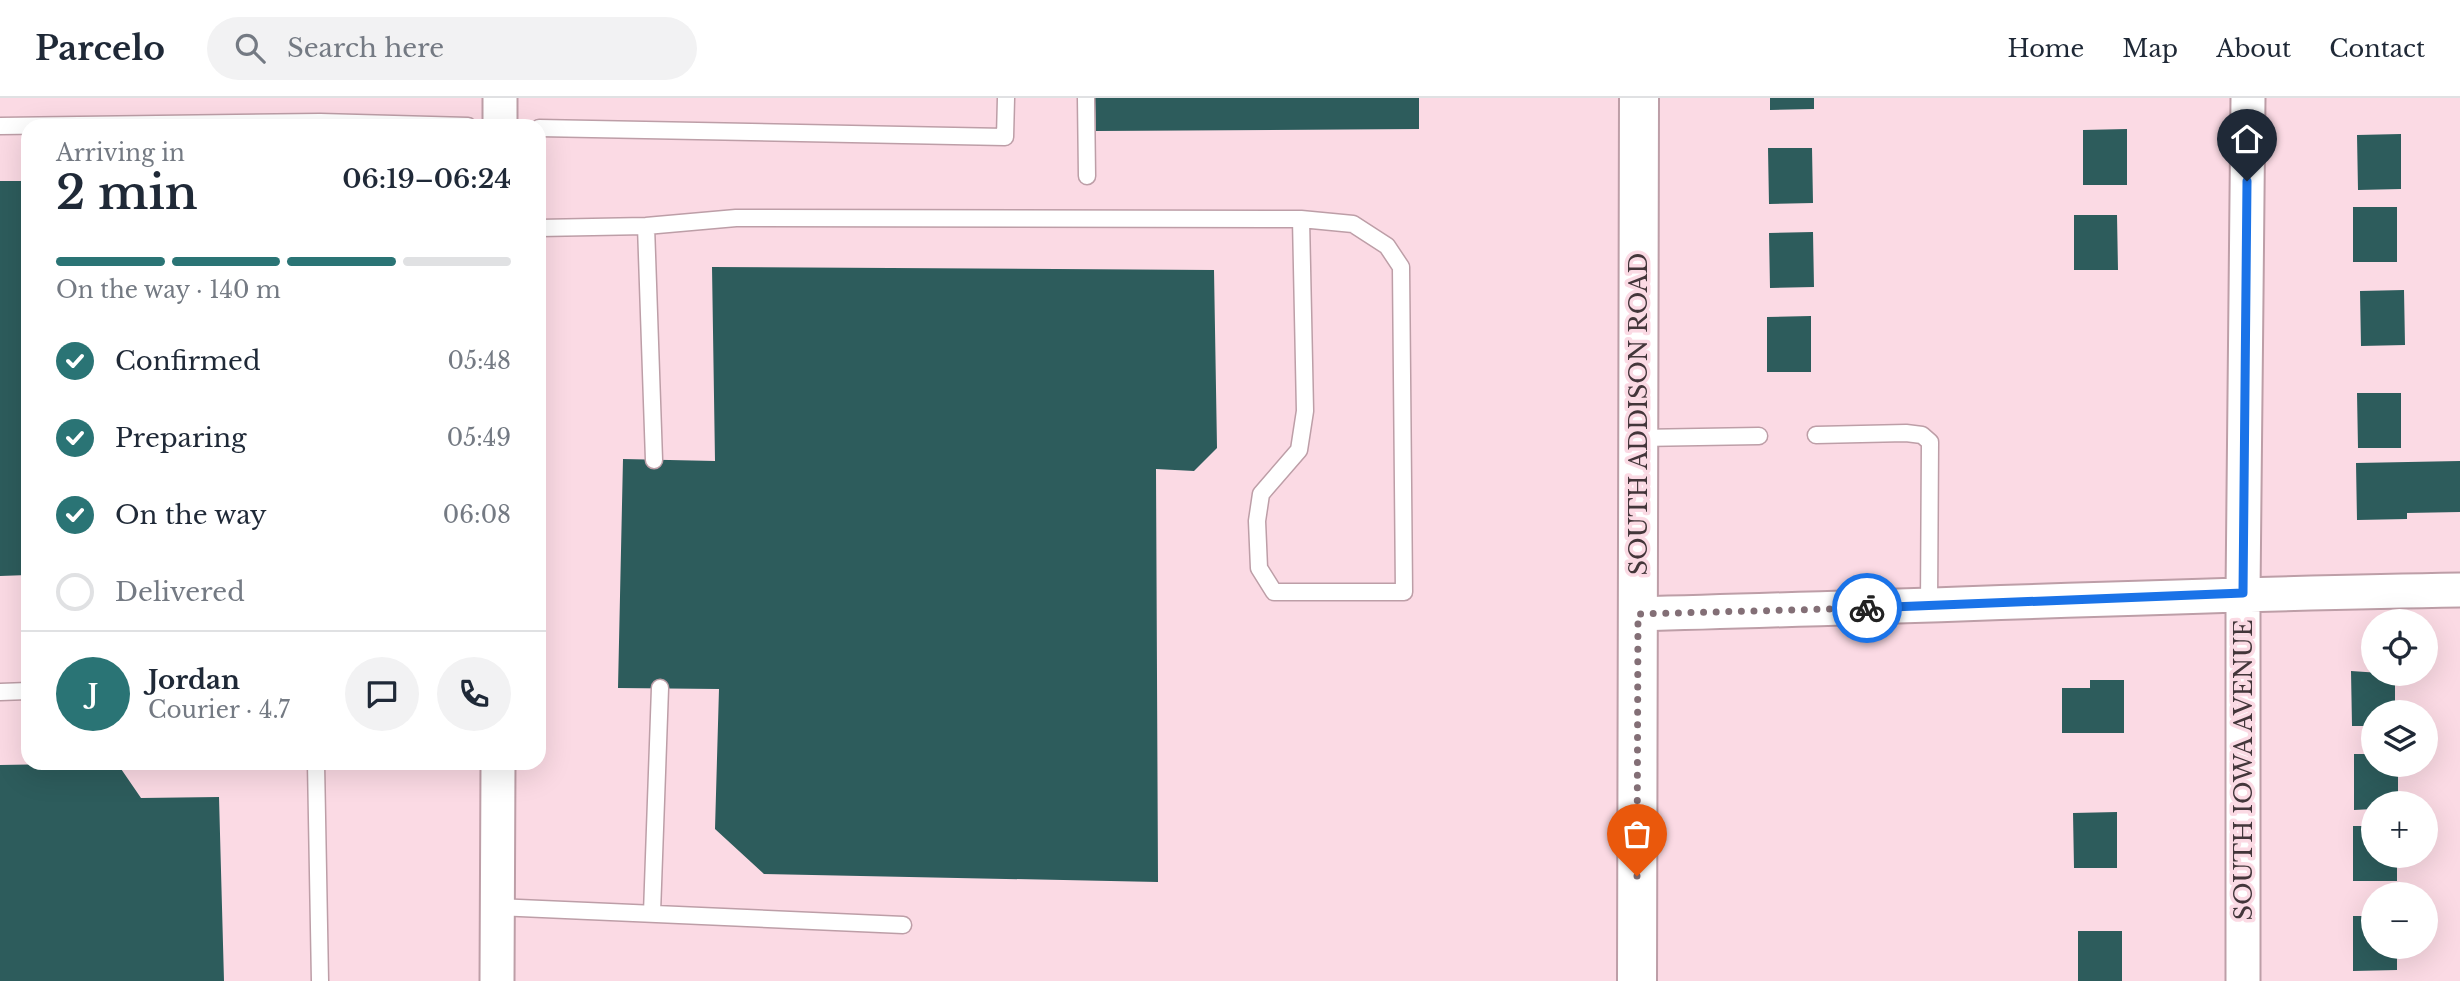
<!DOCTYPE html>
<meta charset="utf-8">
<style>
body{margin:0;font-family:"Libre Baskerville",serif;background:#f2f2f3;color:#1f2937;height:100vh;display:flex;flex-direction:column;font-size:26px;white-space:nowrap}
*{box-sizing:border-box;margin:0}
p{font-size:23px;color:#747a83}
.icon{flex:none;width:38px;height:38px;fill:none;stroke:currentColor;stroke-width:2;stroke-linecap:round;stroke-linejoin:round}
.map{position:relative;flex:1;overflow:hidden}
.panel{position:absolute;left:21px;top:21px;width:525px;height:651px;display:flex;flex-direction:column;background:#fff;border-radius:21px;box-shadow:0 7px 28px #0002}
.panel>*{flex:none}
.fabs{position:absolute;left:2361px;top:511px;display:grid;gap:14px}
.fabs a{display:grid;place-items:center;width:77px;height:77px;border-radius:50%;background:#fff;box-shadow:0 7px 28px #0002;font-size:35px}
.pin{position:absolute;display:grid;place-items:center;width:60px;height:60px;color:#fff;margin:-72px -30px;border-radius:50% 50% 50% 0;rotate:-45deg;box-shadow:0 0 7px #0007}
.pin .icon{rotate:45deg}
.courier{position:absolute;display:grid;place-items:center;width:70px;height:70px;margin:-35px;border:5px solid #1a73e8;border-radius:50%;background:#fff;color:#222;box-shadow:0 2px 9px #0007}
.headline em{font-style:normal;font-weight:600}
.headline div{display:flex;flex-direction:column-reverse}
.headline{display:flex;align-items:center;justify-content:space-between;height:119px;padding:0 35px}
h1{font-size:46px;font-weight:600;line-height:52px}
.bar{display:grid;grid-template-columns:repeat(4,1fr);gap:10px 7px;align-content:center;height:84px;padding:0 35px}
.bar i{height:9px;border-radius:5px;background:#e0e1e3}
.bar .on{background:#2a7475}
.bar p{grid-column:span 4}
.line{display:flex;align-items:center;gap:18px;padding:0 35px;border-top:2px solid #e0e1e3}
.line div{flex:1}
.round{display:grid;place-items:center;flex:none;width:74px;height:74px;border-radius:37px;background:#f2f2f3}
ol{padding:0 35px;list-style:none}
li{display:flex;align-items:center;gap:21px;height:77px}
li p{margin-inline-start:auto}
li .icon{padding:7px;border-radius:50%;background:#2a7475;color:#fff;stroke-width:4}
li:last-child{color:#747a83}
li i{width:38px;height:38px;border:4px solid #e0e1e3;border-radius:50%}
header{display:flex;align-items:center;gap:42px;box-sizing:border-box;height:98px;padding:0 35px;background:#fff;border-bottom:2px solid #e0e1e3}
header strong{font-size:33px}
nav{display:flex;gap:38px;margin-inline-start:auto;font-size:24px}
.search{width:490px;height:63px;background:#f2f2f3;display:flex;align-items:center;gap:18px;box-sizing:border-box;padding:0 24px;border-radius:38px;color:#747a83;font-size:26px}
.map>svg:first-child{display:block}
.building{fill:#2d5c5c}
.lines{fill:none;stroke-linecap:round;stroke-linejoin:round}
.lane-casing{stroke:#bd9ea7;stroke-width:19}
.street-casing{stroke:#bd9ea7;stroke-width:37}
.secondary-casing{stroke:#bd9ea7;stroke-width:42}
.lane{stroke:#fff;stroke-width:16}
.street{stroke:#fff;stroke-width:33}
.secondary{stroke:#fff;stroke-width:38}
.done{stroke:#836f76;stroke-width:7;stroke-dasharray:0 12.6}
.route{stroke:#1a73e8;stroke-width:9}
.labels{text-anchor:middle;dominant-baseline:central;stroke-width:7;stroke-linejoin:round;paint-order:stroke}
.street-label{font-size:24px;fill:#43363a;stroke:#fbdae4}
</style>
<header>
<strong>Parcelo</strong>
<div class="search"><svg class="icon" aria-label="search" viewBox="0 0 24 24"><circle cx="10" cy="10" r="6"/><path d="M15 15l6 6"/></svg>Search here</div>
<nav><a>Home</a><a>Map</a><a>About</a><a>Contact</a></nav>
</header>
<div class="map">
<svg width="2460" height="883" viewBox="0 0 2460 883">
<rect width="100%" height="100%" fill="#fbdae4"/>
<path class="building" d="M1095,0H1419V31L1096,33Z
M1770,0H1814V11L1770,12Z
M2127,31V87H2083V32Z
M2401,36V91L2358,92L2357,37Z
M1768,50H1812L1813,105L1769,106Z
M0,83H28V477L0,478Z
M2353,109H2397V164H2353Z
M2074,117H2117L2118,172H2074Z
M1813,134L1814,189L1770,190L1769,135Z
M712,169L1214,172L1217,350L1194,373L1156,371L1158,784L764,776L715,731L719,591L618,590L623,361L715,363Z
M2404,192L2405,247L2361,248L2360,193Z
M1811,218V274H1767V219Z
M2357,295H2401V350H2358Z
M2460,363V414L2407,415V421L2357,422L2356,365Z
M2351,573L2395,576V614H2373V628H2352Z
M2090,582H2124V635H2062V590H2090Z
M2354,656H2373V667H2398V705H2373V711L2354,712Z
M117,665L141,700L219,699L224,883H0V667Z
M2117,714V770H2074L2073,715Z
M2353,728H2373V758H2397V783H2353Z
M2353,818H2373V849H2397V872L2353,873Z
M2078,833H2122V883H2078Z"/>
<g class="lines">
<defs>
<path id="lane" d="M1086,0L1087,78
M0,28L320,24L468,28
M539,30L1005,39L1006,0
M646,128L654,362
M539,130L646,128L736,120L1301,121L1353,126L1387,148L1401,169L1404,494H1274L1259,470L1257,423L1261,396L1299,352L1305,313L1301,121
M1816,337L1906,335L1922,337L1930,344L1929,508
M1639,340L1759,338
M0,594L28,593
M316,665L320,883
M498,809L903,827
M652,815L660,590"/>
<path id="street" d="M500,28V0
M1638,516C1912,509 2186,496 2460,492
M497,883L498,665
M2243,883V495L2248,0"/>
<path id="secondary" d="M1637,883L1639,0"/>
</defs>
<use href="#lane" class="lane-casing"/>
<use href="#street" class="street-casing"/>
<use href="#secondary" class="secondary-casing"/>
<use href="#lane" class="lane"/>
<use href="#street" class="street"/>
<use href="#secondary" class="secondary"/>
</g>
<g class="lines">
<path class="done" d="M1637,778L1638,516L1867,510"/>
<path class="route" d="M1867,510L2243,495L2247,83"/>
</g>
<g class="labels">
<g class="street-label">
<text transform="translate(1638 316) rotate(-90)">SOUTH ADDISON ROAD</text>
<text transform="translate(2243 672) rotate(-90)">SOUTH IOWA AVENUE</text>
</g>
</g>
</svg>
<div class="fabs">
<a><svg class="icon" aria-label="locate" viewBox="0 0 24 24"><circle cx="12" cy="12" r="6"/><path d="M12 2v4M12 18v4M2 12h4M18 12h4"/></svg></a>
<a><svg class="icon" aria-label="layers" viewBox="0 0 24 24"><path d="M12 4l9 5-9 5-9-5zM3 14l9 5 9-5"/></svg></a>
<a>+</a>
<a>−</a>
</div>
<div class="pin" style="left:1637px;top:778px;background:#ea580c"><svg class="icon" aria-label="bag" viewBox="0 0 24 24"><path d="M5 8h14l-1 12H6zM9 8a3 3 0 0 1 6 0"/></svg></div>
<div class="pin" style="left:2247px;top:83px;background:#1f2937"><svg class="icon" aria-label="home" viewBox="0 0 24 24"><path d="M3 11l9-7 9 7M6 9v11h12V9"/></svg></div>
<div class="courier" style="left:1867px;top:510px"><svg class="icon" aria-label="bike" viewBox="0 0 24 24"><circle cx="6" cy="16" r="4"/><circle cx="18" cy="16" r="4"/><path d="M6 16l4-8h5l3 8M10 8l3 8H6M13 5h3"/></svg></div>
<section class="panel">
<div class="headline"><div><h1>2 min</h1><p>Arriving in</p></div><em>06:19–06:24</em></div>
<div class="bar"><i class="on"></i><i class="on"></i><i class="on"></i><i></i><p>On the way · 140 m</p></div>
<ol>
<li><svg class="icon" aria-label="check" viewBox="0 0 24 24"><path d="M5 12l5 5 9-10"/></svg>Confirmed<p>05:48</p></li>
<li><svg class="icon" aria-label="check" viewBox="0 0 24 24"><path d="M5 12l5 5 9-10"/></svg>Preparing<p>05:49</p></li>
<li><svg class="icon" aria-label="check" viewBox="0 0 24 24"><path d="M5 12l5 5 9-10"/></svg>On the way<p>06:08</p></li>
<li><i></i>Delivered</li>
</ol>
<div class="line" style="height:126px"><b class="round" style="background:#2a7475;color:#fff">J</b><div><b>Jordan</b><p>Courier · 4.7</p></div><a class="round"><svg class="icon" aria-label="chat" viewBox="0 0 24 24"><path d="M4 5h16v11H9l-5 4z"/></svg></a><a class="round"><svg class="icon" aria-label="phone" viewBox="0 0 24 24"><path d="M5 4h4l2 5-3 2q2 4 5 5l2-3 5 2v4C11 20 4 13 5 4z"/></svg></a></div>
</section>
</div>
